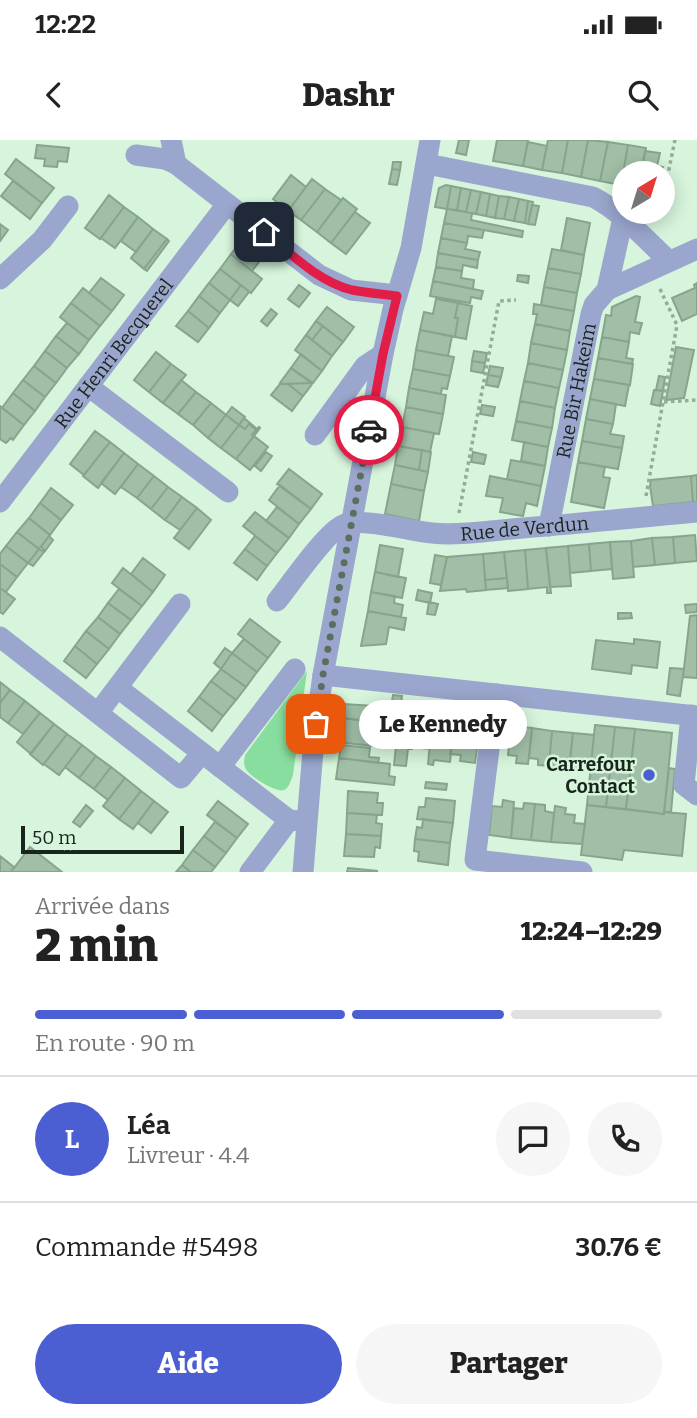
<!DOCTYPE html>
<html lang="fr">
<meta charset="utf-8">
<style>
body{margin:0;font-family:Bitter,serif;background:#f6f6f6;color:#222;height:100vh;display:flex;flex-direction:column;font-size:26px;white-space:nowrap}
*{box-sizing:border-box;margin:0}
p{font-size:23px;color:#767676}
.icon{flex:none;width:38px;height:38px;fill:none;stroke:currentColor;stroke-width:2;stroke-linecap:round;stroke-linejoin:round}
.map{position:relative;height:732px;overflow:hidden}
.panel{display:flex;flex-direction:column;background:#fff;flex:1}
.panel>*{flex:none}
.needle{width:46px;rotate:38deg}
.controls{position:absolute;left:612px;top:21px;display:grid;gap:14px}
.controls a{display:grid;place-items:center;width:63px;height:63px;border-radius:50%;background:#fff;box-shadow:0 4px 18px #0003;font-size:35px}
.scale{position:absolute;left:21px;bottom:18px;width:163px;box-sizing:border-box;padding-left:7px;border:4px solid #19251c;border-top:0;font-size:19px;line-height:24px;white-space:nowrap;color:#19251c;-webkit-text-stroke:5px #d6f5dc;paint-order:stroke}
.pin{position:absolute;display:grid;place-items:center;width:60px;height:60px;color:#fff;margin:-30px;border-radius:14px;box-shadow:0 4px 10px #0006}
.courier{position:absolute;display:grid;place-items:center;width:70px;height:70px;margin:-35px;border:5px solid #e11d48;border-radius:50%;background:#fff;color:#222;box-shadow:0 2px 9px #0007}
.bubble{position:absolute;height:49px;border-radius:24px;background:#fff;box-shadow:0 4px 18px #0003;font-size:23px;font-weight:800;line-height:49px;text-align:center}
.summary em{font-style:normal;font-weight:800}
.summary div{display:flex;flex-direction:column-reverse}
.summary{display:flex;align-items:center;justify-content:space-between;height:119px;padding:0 35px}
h1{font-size:46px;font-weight:800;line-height:52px}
.bar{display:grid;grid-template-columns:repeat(4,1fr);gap:10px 7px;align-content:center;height:84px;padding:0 35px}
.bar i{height:9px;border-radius:5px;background:#e0e0e0}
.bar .current{background:#4b5ed2}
.bar p{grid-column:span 4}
.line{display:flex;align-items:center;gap:18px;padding:0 35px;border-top:2px solid #e0e0e0}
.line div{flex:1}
.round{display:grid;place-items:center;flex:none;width:74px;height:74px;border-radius:37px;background:#f6f6f6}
.action{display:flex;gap:14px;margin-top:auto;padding:14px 35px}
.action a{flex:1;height:80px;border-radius:42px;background:#4b5ed2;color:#fff;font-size:28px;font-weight:800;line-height:80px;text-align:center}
.action a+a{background:#f6f6f6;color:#222}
.status{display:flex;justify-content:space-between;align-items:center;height:49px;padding:0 35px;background:#fff;direction:ltr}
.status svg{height:19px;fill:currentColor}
header{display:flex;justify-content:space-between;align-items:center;height:91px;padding:0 35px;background:#fff;font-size:32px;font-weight:800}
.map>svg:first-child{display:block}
.green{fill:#88de9e}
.building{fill:#a1bfa7;stroke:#87a48d;stroke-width:2}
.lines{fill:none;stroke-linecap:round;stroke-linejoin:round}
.path{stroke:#93ac98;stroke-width:3.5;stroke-dasharray:3.5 3.5;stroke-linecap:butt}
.minor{stroke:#9aa6cd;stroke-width:21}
.done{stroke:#5b6e5f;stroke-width:7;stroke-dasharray:0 12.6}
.route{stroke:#e11d48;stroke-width:9}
.poi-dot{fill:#4b5ed2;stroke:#d6f5dc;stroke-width:2.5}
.labels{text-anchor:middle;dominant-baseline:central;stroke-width:5;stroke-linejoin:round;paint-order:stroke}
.street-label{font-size:19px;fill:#19251c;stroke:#d6f5dc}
.poi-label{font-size:19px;font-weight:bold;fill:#19251c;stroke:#d6f5dc;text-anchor:end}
</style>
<div class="status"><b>12:22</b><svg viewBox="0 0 49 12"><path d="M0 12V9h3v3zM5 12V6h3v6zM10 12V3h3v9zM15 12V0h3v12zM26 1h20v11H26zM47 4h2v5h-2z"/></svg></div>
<header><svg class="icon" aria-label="back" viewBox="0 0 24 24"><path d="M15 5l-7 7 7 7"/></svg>Dashr<svg class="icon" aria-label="search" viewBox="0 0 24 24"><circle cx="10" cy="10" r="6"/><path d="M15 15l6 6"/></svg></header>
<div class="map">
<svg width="697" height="732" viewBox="0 0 697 732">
<rect width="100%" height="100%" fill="#d6f5dc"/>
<path class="green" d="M307,531L293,635C291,640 289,648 284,650C276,653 253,638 248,632C243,627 244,621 245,615Z"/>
<path class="building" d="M459,0H469L466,15L456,13Z
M497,0H528L523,26L493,21Z
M548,0H568L562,33L542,30Z
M568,0H588L581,37L562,33Z
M588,0L608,2L600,41L581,37Z
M528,2L547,6L542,30L523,26Z
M608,2L628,5L621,45L600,41Z
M37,5L69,8L67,22L58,21L57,27L44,26L45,19L35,18Z
M628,5L646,8L641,33H625V46L621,45Z
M645,11L660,13L657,26L663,27L661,33H641Z
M16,19L54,48L42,63L5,34Z
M393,22H401L400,30L392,29Z
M392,29L400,30L397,45L389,44Z
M291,35L306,47L288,71L273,59Z
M312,39L325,49L301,80L288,71Z
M13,41L42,63L30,79L1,56Z
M446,45L451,46L447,69L435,67L439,48Z
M451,46L461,48L457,70L447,69Z
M461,48L471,50L466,72L457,70Z
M325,49L341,60L317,92L301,80Z
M471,50L481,52L476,74L466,72Z
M481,52L490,54L486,76L476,74Z
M490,54L499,56L495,78L486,76Z
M109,55L124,67L100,99L85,88Z
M499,56L509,57L504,79L495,78Z
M509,57L519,59L514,81L504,79Z
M343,58L357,69L331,103L317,92Z
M519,59L528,61L525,83L514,81Z
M528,61L533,62L528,84L525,83Z
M532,65L539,66L535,85L528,84Z
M124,67L138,77L115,108L101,98Z
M447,69L472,73L471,80L523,91L522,97L444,83Z
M355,72L370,83L346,114L331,103Z
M138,77L153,89L136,112L121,101Z
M567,78L590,83L584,115L561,110Z
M444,83L484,90L482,98L468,96L467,103L441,98Z
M0,84L8,90L0,101Z
M153,89L167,99L144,129L131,118Z
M441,98L467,103L465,109L480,112L478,120L438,113Z
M167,99L169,101L147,131L144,129Z
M241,101L263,117L252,131L231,114Z
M552,109L584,115L581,134L548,128Z
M438,113L478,120L477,128L463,125L462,131L436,127Z
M231,114L262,139L251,153L220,129Z
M436,127L462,131L461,138L474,140L473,149L433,141Z
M548,128L581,134L577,153L544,147Z
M220,129L241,145L230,160L209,143Z
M518,135L529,136L528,143L517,141Z
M101,138L124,155L112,171L89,153Z
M433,141L483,151L481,159L471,157L470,163L430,156Z
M209,143L230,160L220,173L199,156Z
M697,143V174L682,181L672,158L695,148L694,145Z
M241,145L249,152L238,166L230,160Z
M299,145L310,153L299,167L288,159Z
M544,147L577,153L574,171L541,165Z
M83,148L112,171L100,186L71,163Z
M199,156L220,173L209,188L188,171Z
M636,156L640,157L635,182L642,183L639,194L630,192L629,202L602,197L606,175L611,176L612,167Z
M436,159L458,163L455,178H458L455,197L420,190L424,172L433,174Z
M71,163L100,186L89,200L60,177Z
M458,163L472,166L466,199L455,197L458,178H455Z
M534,164L574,171L570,191L535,184L537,174H533Z
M327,167L354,187L343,202L316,181Z
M271,169L277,174L267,186L261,181Z
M188,171L209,188L198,202L176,186Z
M316,181L323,186L312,200L306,195Z
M67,183L89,200L79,214L56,196Z
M535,184L570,191L567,210L531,203Z
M323,186L343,202L332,216L312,200Z
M420,190L452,196L448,216L416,210Z
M306,195L332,216L322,231L295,210Z
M56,196L79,214L67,228L45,211Z
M602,197L629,202L626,218L633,219L632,224L598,218Z
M531,203L567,210L563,230L528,223Z
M676,207L694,210L684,258L666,260Z
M416,210L454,217L450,236L413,229Z
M45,211L67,228L56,243L34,226Z
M474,211L487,213L485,223L472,221Z
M156,212L171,224L149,252L134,240Z
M301,214L322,231L313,243L291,228Z
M598,218L633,224L630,245L594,239Z
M472,221L485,223L483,233L471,231Z
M528,223L563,230L559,248L524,241Z
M171,224L186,235L163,263L149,252Z
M34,226L56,243L45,257L23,240Z
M490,226L503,228L501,237L488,235Z
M291,228L311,243L282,244L280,243Z
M413,229L450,236L447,249L442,248L441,254L409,248Z
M488,235L501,237L498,247L486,245Z
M659,236L665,237L663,251L656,250Z
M594,239L629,245L625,266L590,259Z
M23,240L45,257L35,271L13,253Z
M181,240L196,252L178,274L163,263Z
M524,241L559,248L555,268L520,261Z
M311,243H313L303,256L288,244Z
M280,244H288L303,256L292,271L271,255Z
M409,248L446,255L443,274L406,267Z
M654,250L663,251L660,266L651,264Z
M196,252L211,263L193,285L178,274Z
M13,253L35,271L24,285L2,268Z
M590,259L616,264L613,284L586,279Z
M520,261L555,268L552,288L516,281Z
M211,263L226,275L208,298L193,285Z
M482,265L495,267L493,276L480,274Z
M0,266L24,285L13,300L11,298L6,303L0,299Z
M232,267L245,277L239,285L226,275Z
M406,267L443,274L439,294L402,287Z
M226,275L239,285L221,308L208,298Z
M244,278L257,289L259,287L260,288L254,296L252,295L256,290L249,284L245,289L239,285Z
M586,279L613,284L610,294L624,296L622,308L582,301Z
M516,281L552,288L548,307L512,300Z
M249,284L256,290L252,295L254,296L236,319L221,308L239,285L245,289Z
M402,287L434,293L430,312L398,306Z
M95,291L110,302L84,335L70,324Z
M254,296L268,307L250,330L236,319Z
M582,301L622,308L618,329L578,322Z
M110,302L124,313L98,348L83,336Z
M524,302L548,307L545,326L521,321Z
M398,306L422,310L419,330L395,325Z
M422,310L431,312L428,332L419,330Z
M266,312L272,316L261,331L255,326Z
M473,312L486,315L484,324L471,322Z
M124,313L138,324L115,354L101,343Z
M511,320L545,326L541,346L507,339Z
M578,322L605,327L603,337L610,338L604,368L571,362Z
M138,324L154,336L137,358L121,347Z
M395,325L428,332L424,351L391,344Z
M289,329L322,354L311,369L277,344Z
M697,335V362H693L691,336Z
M154,336L168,347L151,369L137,358Z
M490,336L541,346L537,366L526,363L523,376L500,372L503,358L486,356Z
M691,336L693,362L653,366L650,346L651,340Z
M391,344L424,351L419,381L385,374Z
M280,345L311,369L299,384L269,360Z
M168,347L182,357L165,380L151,369Z
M51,348L73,365L61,380L40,363Z
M182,357L197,368L180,390L165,380Z
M40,363L61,380L50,395L29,378Z
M277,367L299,384L289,398L266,381Z
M197,368L211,380L189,409L174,398Z
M255,372L289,398L277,413L243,386Z
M29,378L50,395L39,409L17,392Z
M17,392L39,409L28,423L6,406Z
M695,395L697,421L675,423L673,397Z
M49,396L53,400L45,411L41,407Z
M255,396L277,413L267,426L245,409Z
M673,397L675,423L655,425L652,398Z
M652,398L655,425L633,427L631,401Z
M631,401L634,437L613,439L610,402Z
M610,402L612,429L591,431L589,404Z
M589,404L591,431L570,433L568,406Z
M380,405L403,409L398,437L375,432Z
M6,406L28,423L17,437L0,424V414Z
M568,406L571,446L550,447L546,408Z
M546,408L551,453H547V447L528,449L525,410Z
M39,409L44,412L33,426L28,423Z
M245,409L267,426L257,440L234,423Z
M525,410L528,449L508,451L504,412Z
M504,412L507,438L485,440L483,414Z
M483,414L486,450L467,452L466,449L440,451L447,417Z
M435,415L447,417L441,445L430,443Z
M143,418L165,435L153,452L131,434Z
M0,424L17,437L6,452L0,448Z
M123,428L153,452L142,466L112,443Z
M375,432L406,438L402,458L371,452Z
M507,438L508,448L486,450L485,440Z
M0,448L15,459L3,474L0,472Z
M119,449L142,466L131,480L108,463Z
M418,450L432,453L430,463L416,460Z
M371,452L395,456L394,463L403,465L401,477L368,471Z
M429,462L438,464L435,475L427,474Z
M108,463L131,480L120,494L98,477Z
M697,464V472L686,473L685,465Z
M368,471L406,478L404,490L389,487L386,504L361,506Z
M618,473H631L632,478L618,479Z
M697,475V538L683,537L690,476Z
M98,477L120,494L109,509L86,491Z
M250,479L280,502L268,518L238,494Z
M86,491L109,509L97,524L75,506Z
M244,499L268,518L257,532L232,513Z
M634,499L660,502L657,528L632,525L631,534L592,529L596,500L634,504Z
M75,506L97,524L86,538L64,521Z
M225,508L232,513L221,529L214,523Z
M232,513L257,532L246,547L221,529Z
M670,528L684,529L680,556L667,554Z
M221,529L246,547L236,560L211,541Z
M211,541L236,560L223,576L199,557Z
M0,542L10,550L0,563Z
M10,550L25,561L8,583L0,577V563Z
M393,555L402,556L399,584L343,578L344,564L391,567Z
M199,557L223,576L212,591L188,571Z
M25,561L40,573L23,594L8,583Z
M446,561L457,562L456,570L446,569Z
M400,568L433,572L429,609L412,607V609H408L406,626L394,625Z
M446,569L456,570L450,622L434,620L433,625L428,624L433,572L445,574Z
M40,573L54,584L31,614L17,602Z
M339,578L385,583L382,607L337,602Z
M455,579L465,580L464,586L480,587L475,623L460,621L461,615L450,614Z
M54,584L67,594L43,625L30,614Z
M390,584H399L396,608L387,607Z
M595,585L615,587L606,667L587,665Z
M511,586L532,588L528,624L516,623L517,616L508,615Z
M615,587L635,589L626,669L606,667Z
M532,588L552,591L549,626L538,625V619L529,618Z
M635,589L672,593L664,674L626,669Z
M552,591L573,593L570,622L560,621V627L549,626Z
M573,593L594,595L591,624L582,623L581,629L569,628Z
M67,594L82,605L59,635L44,624Z
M82,605L96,616L79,638L65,627Z
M341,605L370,608L369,617L379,618L378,623L339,618Z
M96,616L111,627L94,649L79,638Z
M339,618L390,624L389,636L395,637L394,645L336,639Z
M111,627L125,638L108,660L94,649Z
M669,628L675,629L671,672H664Z
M125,638L141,651L119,679L103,666Z
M426,642L447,644L446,650L425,648Z
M141,651L154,661L133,689L119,679Z
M348,651L378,653L377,663H383L382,675L347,673Z
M426,658L455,661L453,683L417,679L419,667H425Z
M503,660L514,662L511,698L489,695L492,666L502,667Z
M154,661L168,672L151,693L138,683Z
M218,661L248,684L237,698L207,675Z
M524,663L535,664L531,700L511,698L514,668L523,669Z
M535,664L545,665V671L554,673L551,702L531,700Z
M86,665L93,671L80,687L73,682Z
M587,665L664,674V672L686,674L682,716L624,710L622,720L581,715Z
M555,666L566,668L565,674L575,675L574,683L585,684L582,704L551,702Z
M347,673L377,675L376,683L382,684L381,696L346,694Z
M423,679L453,683L450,703L415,699L417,687L422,688Z
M215,682L237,698L226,713L204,696Z
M346,694L381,696L380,708L375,707L374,717L344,716Z
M204,696L226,713L215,727L193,710Z
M415,699L450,703L448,725L418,721L419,712L414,711Z
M30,707L62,732H11Z
M193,710L215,727L211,732H191L182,725Z
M0,716L14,727L11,732H0Z
M182,725L191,732H176Z
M348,728L377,731V732H347Z"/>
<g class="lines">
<path class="path" d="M663,58L675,0
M664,262L697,260
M646,356L677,185L659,147
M459,373L499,161L516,160"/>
<g class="minor">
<path d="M171,0L176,24"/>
<path d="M136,15L165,19L176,24L319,135L351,150L397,155"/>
<path d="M427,24L593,57C622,72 645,99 669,121"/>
<path d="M0,139L42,100L68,66"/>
<path d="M607,150L697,109"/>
<path d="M88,246L228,352"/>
<path d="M315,295L365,226L383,214"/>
<path id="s1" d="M0,362L227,64"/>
<path id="s2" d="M549,386L591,174L594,165L607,150L623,78"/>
<path id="s3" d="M277,461C290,445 327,391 343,385C362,377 410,391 432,393C458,396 486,391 512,389C573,384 635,378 697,372"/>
<path d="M0,497L181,638L202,613"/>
<path d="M323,535L697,576"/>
<path d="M118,548L289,680"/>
<path d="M496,554L475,720L582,732"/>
<path d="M98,573L180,464"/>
<path d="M691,575L684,645L697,655"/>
<path d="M220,627L295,529"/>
<path d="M250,732L289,680L302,681"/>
<path d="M303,732L314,598L323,535L383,214L393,169L411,108L430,0"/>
</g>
</g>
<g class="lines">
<path class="done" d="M316,584L323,535L369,290"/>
<path class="route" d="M264,92C290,113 319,142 352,150C367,153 382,154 397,156L383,214L369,290"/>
</g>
<circle class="poi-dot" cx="649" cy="635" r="7"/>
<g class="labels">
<g class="street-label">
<text stroke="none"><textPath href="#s1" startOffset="187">Rue Henri Becquerel</textPath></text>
<text stroke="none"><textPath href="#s2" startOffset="138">Rue Bir Hakeim</textPath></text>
<text stroke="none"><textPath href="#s3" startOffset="284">Rue de Verdun</textPath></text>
</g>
<g class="poi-label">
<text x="635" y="624">Carrefour<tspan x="635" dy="22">Contact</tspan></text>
</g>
</g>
</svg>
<div class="controls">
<a><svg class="needle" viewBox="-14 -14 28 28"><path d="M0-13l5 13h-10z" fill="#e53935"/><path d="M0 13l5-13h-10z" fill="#767676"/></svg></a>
</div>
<div class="scale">50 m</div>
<div class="pin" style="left:316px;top:584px;background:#ea580c"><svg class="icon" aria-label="bag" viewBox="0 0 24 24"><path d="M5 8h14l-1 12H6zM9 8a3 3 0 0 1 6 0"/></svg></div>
<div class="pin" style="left:264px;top:92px;background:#1f2937"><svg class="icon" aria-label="home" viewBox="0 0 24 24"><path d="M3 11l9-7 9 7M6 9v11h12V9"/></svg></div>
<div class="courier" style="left:369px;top:290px"><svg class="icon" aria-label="car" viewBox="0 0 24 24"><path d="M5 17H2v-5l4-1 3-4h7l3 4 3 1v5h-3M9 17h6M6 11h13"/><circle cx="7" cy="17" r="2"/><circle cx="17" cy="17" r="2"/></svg></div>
<div class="bubble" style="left:359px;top:560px;width:168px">Le Kennedy</div>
</div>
<section class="panel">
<div class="summary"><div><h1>2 min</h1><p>Arrivée dans</p></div><em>12:24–12:29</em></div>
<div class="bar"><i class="current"></i><i class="current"></i><i class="current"></i><i></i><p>En route · 90 m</p></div>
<div class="line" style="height:126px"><b class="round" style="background:#4b5ed2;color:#fff">L</b><div><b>Léa</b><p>Livreur · 4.4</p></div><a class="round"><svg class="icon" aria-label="chat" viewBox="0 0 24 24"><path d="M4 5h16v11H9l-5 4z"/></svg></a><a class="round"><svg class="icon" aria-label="phone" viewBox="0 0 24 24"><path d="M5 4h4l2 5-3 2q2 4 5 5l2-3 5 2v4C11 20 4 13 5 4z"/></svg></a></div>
<div class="line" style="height:91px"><div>Commande #5498</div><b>30.76 €</b></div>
<div class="action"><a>Aide</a><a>Partager</a></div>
</section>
